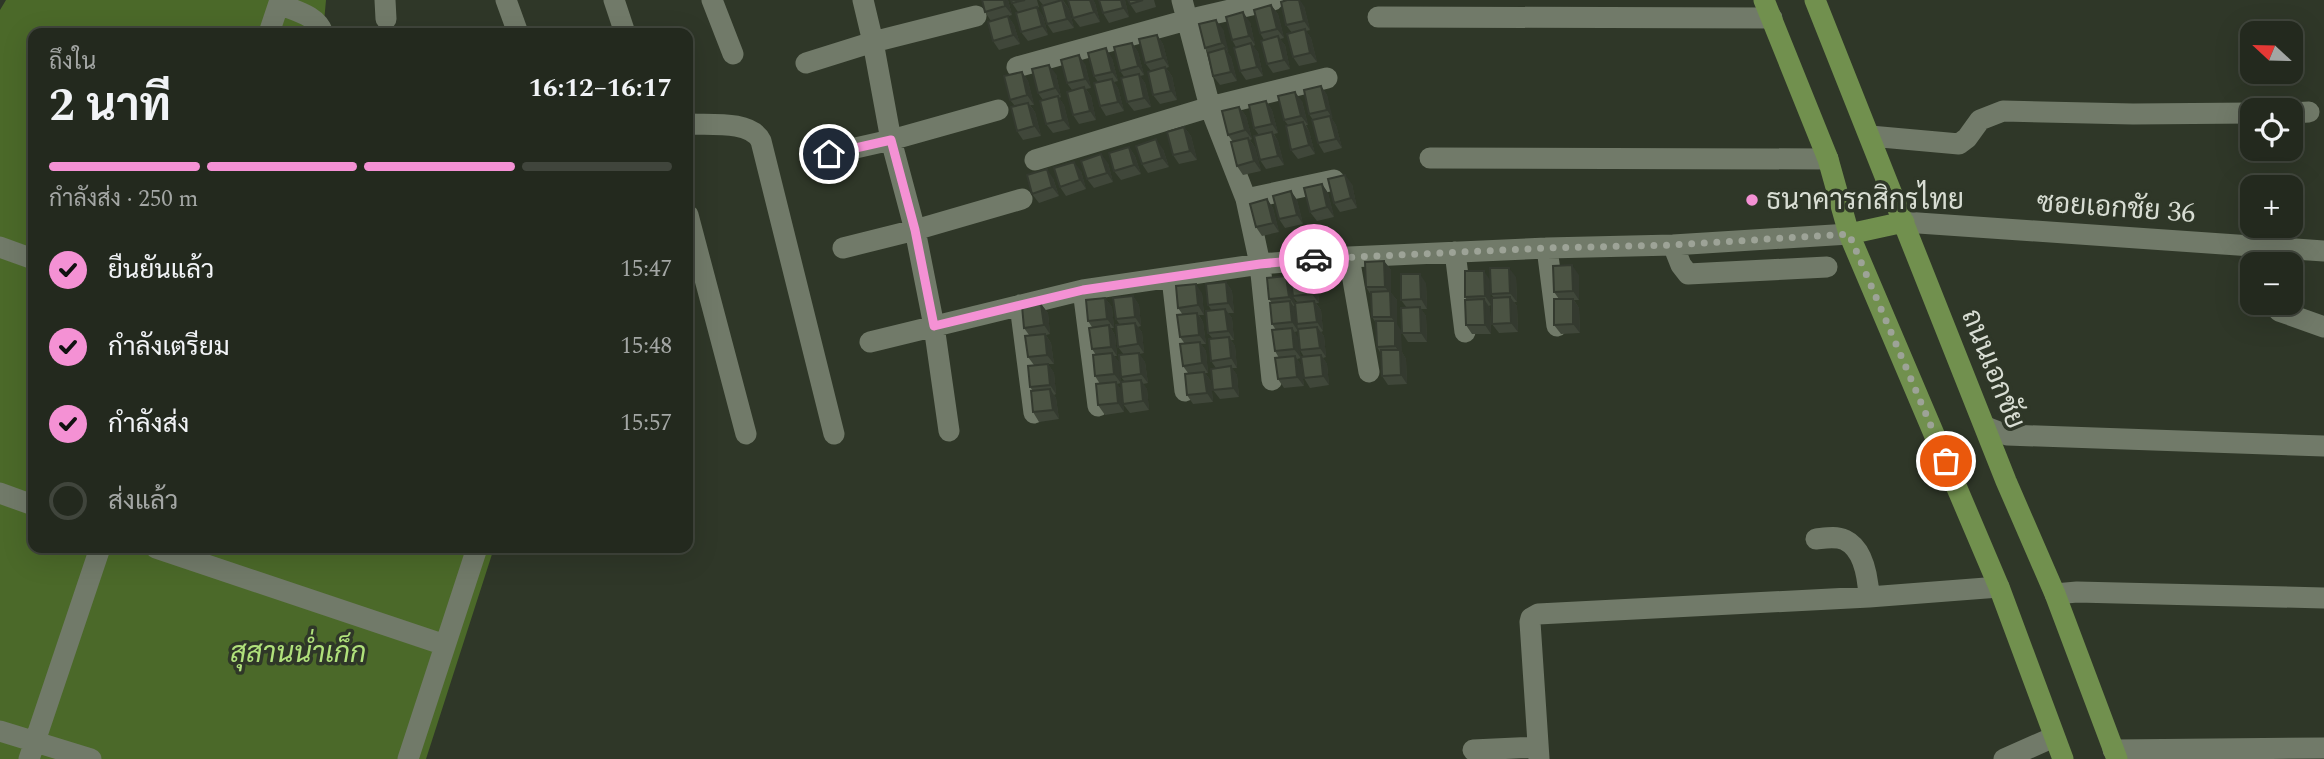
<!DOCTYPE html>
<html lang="th">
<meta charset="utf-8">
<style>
body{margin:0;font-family:Spectral,Sarabun,serif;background:#2b3127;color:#f1f3f6;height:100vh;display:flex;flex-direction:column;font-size:26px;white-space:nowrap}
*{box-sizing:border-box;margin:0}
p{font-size:23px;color:#a3a6a4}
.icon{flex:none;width:38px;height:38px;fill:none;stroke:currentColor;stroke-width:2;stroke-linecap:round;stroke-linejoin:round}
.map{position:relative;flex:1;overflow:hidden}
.drawer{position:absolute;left:28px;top:28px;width:665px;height:525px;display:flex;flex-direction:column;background:#23291e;border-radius:14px;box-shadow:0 7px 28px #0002,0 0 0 2px #40453c}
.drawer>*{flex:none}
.needle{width:46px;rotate:292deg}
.fabs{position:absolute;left:2240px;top:21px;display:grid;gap:14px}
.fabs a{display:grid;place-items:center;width:63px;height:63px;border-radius:14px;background:#23291e;box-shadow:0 7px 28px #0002,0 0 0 2px #40453c;font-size:35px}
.pin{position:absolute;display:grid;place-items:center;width:60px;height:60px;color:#fff;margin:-30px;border:4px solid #fff;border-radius:50%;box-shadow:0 2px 7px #0007}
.courier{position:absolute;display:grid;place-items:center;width:70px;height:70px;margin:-35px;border:5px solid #f491d4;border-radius:50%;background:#fff;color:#222;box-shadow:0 2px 9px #0007}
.overview em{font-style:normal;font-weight:700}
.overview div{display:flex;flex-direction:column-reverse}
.overview{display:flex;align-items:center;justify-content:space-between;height:119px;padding:0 21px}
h1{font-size:46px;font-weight:700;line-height:52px}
.bar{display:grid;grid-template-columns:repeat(4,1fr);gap:10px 7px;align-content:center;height:84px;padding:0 21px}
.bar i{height:9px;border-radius:5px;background:#40453c}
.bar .selected{background:#f491d4}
.bar p{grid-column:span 4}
ol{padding:0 21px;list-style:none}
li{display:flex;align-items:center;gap:21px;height:77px}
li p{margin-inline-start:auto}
li .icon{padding:7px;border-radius:50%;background:#f491d4;color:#111;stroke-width:4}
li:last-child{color:#a3a6a4}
li i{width:38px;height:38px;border:4px solid #40453c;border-radius:50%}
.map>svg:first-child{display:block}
.green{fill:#4b6929}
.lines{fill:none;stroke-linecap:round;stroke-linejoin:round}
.minor{stroke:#717a69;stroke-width:21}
.major{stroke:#71904e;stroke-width:21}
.wall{fill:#40473a;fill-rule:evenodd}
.shaded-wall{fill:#343a2f}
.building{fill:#4b5343;stroke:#343a2f;stroke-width:2}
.done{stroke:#9da397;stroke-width:7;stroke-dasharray:0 12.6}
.route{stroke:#f491d4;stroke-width:9}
.poi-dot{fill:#f491d4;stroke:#2f3728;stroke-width:2.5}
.labels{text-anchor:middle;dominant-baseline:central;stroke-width:7;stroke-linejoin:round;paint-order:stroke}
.poi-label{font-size:28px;fill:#d8ddd3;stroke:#2f3728;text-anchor:start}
.street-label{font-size:28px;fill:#d8ddd3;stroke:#2f3728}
.park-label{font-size:28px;font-style:italic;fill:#b0e17b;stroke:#2f3728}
</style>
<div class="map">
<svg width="2324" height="759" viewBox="0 0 2324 759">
<rect width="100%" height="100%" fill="#2f3728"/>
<path class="green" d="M6,0H326L323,33H33V548H494L426,759H0V10Z"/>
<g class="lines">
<path class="minor" d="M385,0L386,19
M506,0L518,33
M614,0L625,33
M712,0L733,54
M863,0L873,42L891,140L915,230L934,326L949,431
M1182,0L1210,107L1246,199L1260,264L1272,380
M279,4C295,11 317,15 323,33
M1378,17L1772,18
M269,33L280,0
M806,63L873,42L976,16
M1017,67L1187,20L1273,0
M2291,113L2309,112
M688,124C709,125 751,120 761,141L834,434
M1870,136L1959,144L1967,138L1980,120L2003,111L2133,114L2252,113
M829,154L891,140L998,110
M1430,158L1828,159
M1035,160L1210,107L1327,78
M1246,199L1334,180
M688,215L746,434
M1904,222L2324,251
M1673,245L1681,265L1688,274L1827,267
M0,247L33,259
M843,248L915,230L1022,199
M1547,248L1557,326
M1455,252L1465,332
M1349,257L1369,372
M1172,278L1185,391
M1083,290L1098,406
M2273,303L2279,311L2324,327
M1020,305L1034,413
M870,342L1083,290L1260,264L1349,257L1547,248L1673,245L1849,234
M1986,427L2007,435L2324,446
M0,493L33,505
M1816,539C1826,538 1836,536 1845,540C1864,549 1868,579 1869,597
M156,548L445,645
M2055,594L2077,592L2324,598
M0,731L91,759
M1473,750L1538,747
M2113,750L2324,748
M29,759L100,548
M408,759L477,548
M1539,759L1530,622L1531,618L1538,614L1869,597L1999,587
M2004,759L2054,737"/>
<path class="major" d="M1764,0L1828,159L1849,234L1999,587L2063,759
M1815,0L2006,481L2055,594L2117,759
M1849,234L1904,222"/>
</g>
<path class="wall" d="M1008,0L1012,15L1005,17L1008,16L1014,25L1020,44L999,50L993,41L991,21L985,12Z
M1011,0H1037L1039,7L1037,8L1043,16L1048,35L1028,41L1021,32L1018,12L1012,3Z
M1039,0H1063L1069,9L1074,28L1053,33L1047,24L1043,5Z
M1068,0H1093L1095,3L1100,22L1080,27L1073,18Z
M1099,0H1125L1129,17L1109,23L1103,13Z
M1128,0H1154L1156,7L1136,13L1130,4Z
M1271,5L1278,14L1284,38L1280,39L1285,45L1290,69L1273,73L1267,64L1264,40L1260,33Z
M1304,6L1310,30L1306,31L1311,38L1317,62L1299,66L1293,57L1292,33L1286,25Z
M1250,22L1255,45L1253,46L1258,52L1263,76L1246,80L1240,71L1236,47L1232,40Z
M1223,29L1228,53L1231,57L1237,81L1220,85L1213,76L1208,53L1205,48Z
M1157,35L1163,44L1169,67L1166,68L1172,76L1177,100L1160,104L1153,95L1151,71L1145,63Z
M1132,43L1138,52L1144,75L1140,76L1145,83L1151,107L1134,111L1127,102L1125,78L1120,71Z
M1112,58L1118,81L1114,82L1118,88L1124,111L1106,116L1100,106L1098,82L1094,76Z
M1085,64L1091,88L1086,89L1091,96L1096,120L1079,124L1073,115L1072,90L1067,83Z
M1022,72L1028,81L1034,105H1030L1035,112L1041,136L1023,140L1017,131L1015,106L1010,100Z
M1056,74L1061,97L1059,98L1064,105L1070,129L1053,133L1046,124L1043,100L1038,93Z
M1321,86L1327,95L1332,119L1336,125L1342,148L1324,153L1318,143L1313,120L1309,114Z
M1266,101L1272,110L1278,133L1274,134L1278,141L1284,165L1266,169L1260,160L1259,135L1254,128Z
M1302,101L1308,125H1306L1309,131L1315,154L1298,159L1291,150L1288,125L1284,120Z
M1239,107L1246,116L1252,139L1250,140L1255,147L1261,171L1243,175L1237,166L1233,142L1228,135Z
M1184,127L1191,136L1197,160L1179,164L1173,155Z
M1129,147L1135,156L1141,174L1121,180L1114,171Z
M1163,149L1169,167L1148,173L1142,164Z
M1108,163L1113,182L1094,188L1087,179Z
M1081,171L1086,189L1066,196L1060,187Z
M1053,178L1059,196L1039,203L1032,194Z
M1322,184L1328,193L1334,217L1317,221L1310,212Z
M1352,184L1357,208L1340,212L1334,203Z
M1291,191L1297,200L1303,224L1285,228L1279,219Z
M1267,199L1273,208L1279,232L1262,236L1256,227Z
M1384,261L1391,270V293L1397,300V324L1402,352L1406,359L1407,384L1388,385L1382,376L1381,354L1377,347L1376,323L1372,317L1371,295L1366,287Z
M1484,271L1491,305L1489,306L1490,308L1491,334H1472L1466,325L1467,300L1465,297Z
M1310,272L1317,282L1319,303H1316L1321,310L1323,331L1321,332L1324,336L1326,357L1323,358L1327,364L1329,385L1310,388L1304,378V357L1300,350L1298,331L1295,332L1301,358L1297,359L1301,365L1304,386L1284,388L1278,379L1279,358L1275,351L1276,330L1272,324V303L1269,299L1291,283ZM1294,298L1298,303L1296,310L1293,306H1295Z
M1579,275V300H1574L1579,308L1580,333L1561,334L1554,325L1559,299L1554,292Z
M1516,277L1517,302H1514L1517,306L1518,332L1499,333L1492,324L1494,298L1491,294Z
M1226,282L1232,291L1234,313H1228L1232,318L1234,340H1231L1235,346L1237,368H1232L1237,375L1239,397L1220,399L1213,390L1216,368L1211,361L1213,339L1208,333L1212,311L1208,305Z
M1426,283L1427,309H1421L1426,316L1427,342H1408L1402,333L1407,308L1401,300Z
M1202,293L1204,315H1199L1203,322L1206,344H1201L1206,351L1208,373H1205L1211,381L1213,402L1193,404L1187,395L1188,373L1183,366L1185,344L1180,337L1183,315L1178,308Z
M1133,296L1139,305L1141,326L1138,327L1142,332L1144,353L1139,354L1145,362L1148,383L1143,384L1147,389L1149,410L1130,413L1123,404L1124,412L1105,415L1098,405L1100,384L1095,376L1096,355L1092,349V327L1088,321L1105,298L1112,307L1114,328H1111L1115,335L1117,356H1114L1119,362L1121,383L1117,384L1122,391L1125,382L1121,377L1124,355L1118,347L1120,325L1116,319Z
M1041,304L1048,313L1050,334L1046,335L1051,343L1054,364H1048L1054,373L1056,394L1054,395L1056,398L1059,419L1039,422L1033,412V391L1030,387L1034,365L1028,357L1029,335L1024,328Z"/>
<path class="shaded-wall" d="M1004,0H1008L1012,15L1005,6Z
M1062,0L1069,9L1074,28L1067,19Z
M1090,0H1093L1095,3L1100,22L1094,12Z
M1121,0H1125L1129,17L1123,8Z
M1299,0H1300L1304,6L1310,30L1304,21Z
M1271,5L1278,14L1284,38L1277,29Z
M1037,7L1043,16L1048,35L1042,26Z
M1243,12L1250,22L1255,45L1249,36Z
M1008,16L1014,25L1020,44L1013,35Z
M1216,20L1223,29L1229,52L1222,43Z
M1305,29L1311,38L1317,62L1310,53Z
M1157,35L1163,44L1169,67L1163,58Z
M1278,36L1285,45L1290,69L1284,60Z
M1132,43L1138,52L1144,75L1138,66Z
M1251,43L1258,52L1263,76L1257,67Z
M1106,48L1112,58L1118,81L1112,72Z
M1225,48L1231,57L1237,81L1231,72Z
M1079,55L1085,64L1091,88L1085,79Z
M1049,65L1056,74L1061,97L1055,88Z
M1165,67L1172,76L1177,100L1171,91Z
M1022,72L1028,81L1034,105L1027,95Z
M1139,74L1145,83L1151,107L1144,98Z
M1112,79L1118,88L1124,111L1118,102Z
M1321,86L1327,95L1333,119L1327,110Z
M1084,87L1091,96L1096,120L1090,111Z
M1295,92L1302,101L1308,125L1301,116Z
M1058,96L1064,105L1070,129L1063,120Z
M1266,101L1272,110L1278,133L1272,124Z
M1028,103L1035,112L1041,136L1034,126Z
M1239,107L1246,116L1252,139L1245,130Z
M1330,116L1336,125L1342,148L1336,139Z
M1303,122L1309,131L1315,154L1309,145Z
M1184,127L1191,136L1197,160L1190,151Z
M1272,132L1278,141L1284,165L1278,156Z
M1248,138L1255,147L1261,171L1254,161Z
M1156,139L1163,149L1169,167L1162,158Z
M1129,147L1135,156L1141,174L1134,165Z
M1101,154L1108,163L1113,182L1107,173Z
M1074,162L1081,171L1086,189L1080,180Z
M1047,169L1053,178L1059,196L1052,187Z
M1345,175L1352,184L1357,208L1351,198Z
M1322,184L1328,193L1334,217L1327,207Z
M1291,191L1297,200L1303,224L1297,215Z
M1267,199L1273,208L1279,232L1273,223Z
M1384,261L1391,270V293L1397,300V324L1401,330L1402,352L1406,359L1407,384L1401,375L1400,353L1395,346V322L1391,317L1390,294L1385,287Z
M1572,265L1579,275V300L1573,291Z
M1509,268L1516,277L1517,302L1510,293Z
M1484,271L1490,280L1491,305L1485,296Z
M1310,272L1317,282L1319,303L1312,294Z
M1420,274L1426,283L1427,309L1421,299Z
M1286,276L1293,285V296L1294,298L1295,306L1289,297Z
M1226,282L1232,291L1234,313L1228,303Z
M1196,284L1202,293L1204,315L1198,305Z
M1133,296L1139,305L1141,326L1135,317Z
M1510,297L1517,306L1518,332L1511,323Z
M1105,298L1112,307L1114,328L1107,319Z
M1484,299L1490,308L1491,334L1485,325Z
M1573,299L1579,308L1580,333L1573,324Z
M1290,301L1296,310L1298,331L1292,322Z
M1314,301L1321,310L1323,331L1317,322Z
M1041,304L1048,313L1050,334L1044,325Z
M1420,307L1426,316L1427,342L1421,333Z
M1225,309L1232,318L1234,340L1228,331Z
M1197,313L1203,322L1206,344L1199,335Z
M1135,323L1142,332L1144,353L1138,344Z
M1109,325L1115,335L1117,356L1111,347Z
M1317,327L1324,336L1326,357L1320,348Z
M1292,328L1298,337L1301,358L1294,349Z
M1045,334L1051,343L1054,364L1047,355Z
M1229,337L1235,346L1237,368L1231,358Z
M1200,342L1206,351L1208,373L1202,363Z
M1112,353L1119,362L1121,383L1114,374Z
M1139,353L1145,362L1148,383L1141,374Z
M1321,355L1327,364L1329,385L1323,376Z
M1295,356L1301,365L1304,386L1297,377Z
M1048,364L1054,373L1056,394L1050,385Z
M1231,366L1237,375L1239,397L1233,388Z
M1204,372L1211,381L1213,402L1207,393Z
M1141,380L1147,389L1149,410L1143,401Z
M1116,382L1122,391L1124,412L1118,403Z
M1050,389L1056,398L1059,419L1053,410Z"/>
<path class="building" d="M982,0H1004L1005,6L985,12Z
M1011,0H1025L1012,3Z
M1062,0L1067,19L1047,24L1042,6Z
M1068,0H1090L1094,12L1073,18Z
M1099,0H1121L1123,8L1103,13Z
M1128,0H1143L1130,4Z
M1287,0H1299L1304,21L1286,25L1281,2Z
M1271,5L1277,29L1260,33L1254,10Z
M1037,7L1042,26L1021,32L1016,13Z
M1243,12L1249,36L1232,40L1226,17Z
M1008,16L1013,35L993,41L988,22Z
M1216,20L1222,43L1205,48L1199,24Z
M1305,29L1310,53L1293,57L1287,34Z
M1157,35L1163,58L1145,63L1139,39Z
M1278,36L1284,60L1267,64L1261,41Z
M1132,43L1138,66L1120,71L1114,47Z
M1251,43L1257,67L1240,71L1234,48Z
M1106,48L1112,72L1094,76L1088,53Z
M1225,48L1231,72L1213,76L1208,53Z
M1079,55L1085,79L1067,83L1061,60Z
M1049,65L1055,88L1038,93L1032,69Z
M1165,67L1171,91L1153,95L1148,72Z
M1022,72L1027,95L1010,100L1004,76Z
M1139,74L1144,98L1127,102L1121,78Z
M1112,79L1118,102L1100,106L1094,83Z
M1321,86L1327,110L1309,114L1304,90Z
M1084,87L1090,111L1073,115L1067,92Z
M1295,92L1301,116L1284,120L1278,96Z
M1058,96L1063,120L1046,124L1040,101Z
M1266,101L1272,124L1254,128L1249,105Z
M1028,103L1034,126L1017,131L1011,107Z
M1239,107L1245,130L1228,135L1222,111Z
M1330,116L1336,139L1318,143L1312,120Z
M1303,122L1309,145L1291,150L1286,126Z
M1184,127L1190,151L1173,155L1167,132Z
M1272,132L1278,156L1260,160L1254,136Z
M1248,138L1254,161L1237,166L1231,142Z
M1156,139L1162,158L1142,164L1136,146Z
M1129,147L1134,165L1114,171L1109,153Z
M1101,154L1107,173L1087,179L1081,161Z
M1074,162L1080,180L1060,187L1054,168Z
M1047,169L1052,187L1032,194L1027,175Z
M1345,175L1351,198L1334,203L1328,179Z
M1322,184L1327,207L1310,212L1304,188Z
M1291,191L1297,215L1279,219L1273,196Z
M1267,199L1273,223L1256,227L1250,204Z
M1384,261L1385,287H1366L1365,262Z
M1572,265L1573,291L1554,292L1553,266Z
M1490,268H1509L1510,293L1491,294Z
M1465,271H1484L1485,296L1465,297Z
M1310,272L1312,294L1293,296L1290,275Z
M1401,274H1420L1421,299L1401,300Z
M1286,276L1289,297L1269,299L1267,278Z
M1226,282L1228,303L1208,305L1206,284Z
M1196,284L1198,305L1178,308L1176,286Z
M1390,291L1391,317H1372L1371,292Z
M1133,296L1135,317L1116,319L1113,298Z
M1510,297L1511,323L1492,324V298Z
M1105,298L1107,319L1088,321L1086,300Z
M1484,299L1485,325H1466L1465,300Z
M1554,299H1573V324L1554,325Z
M1290,301L1292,322L1272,324L1270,303Z
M1314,301L1317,322L1297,324L1295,303Z
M1041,304L1044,325L1024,328L1022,306Z
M1420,307L1421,333H1402L1401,308Z
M1225,309L1228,331L1208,333L1206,311Z
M1197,313L1199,335L1180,337L1177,315Z
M1376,321H1395V346L1377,347Z
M1135,323L1138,344L1118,347L1116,325Z
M1109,325L1111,347L1092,349L1089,328Z
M1317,327L1320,348L1300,350L1298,329Z
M1292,328L1294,349L1275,351L1272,330Z
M1045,334L1047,355L1028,357L1025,336Z
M1229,337L1231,358L1211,361L1209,339Z
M1200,342L1202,363L1183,366L1180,344Z
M1381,350H1400L1401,375L1382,376Z
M1112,353L1114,374L1095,376L1093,355Z
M1139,353L1141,374L1121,377L1119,355Z
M1321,355L1323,376L1304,378L1301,357Z
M1295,356L1297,377L1278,379L1275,358Z
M1048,364L1050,385L1030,387L1028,366Z
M1231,366L1233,388L1213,390L1211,369Z
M1204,372L1207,393L1187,395L1185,374Z
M1141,380L1143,401L1123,404L1121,382Z
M1116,382L1118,403L1098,405L1096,384Z
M1050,389L1053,410L1033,412L1031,391Z"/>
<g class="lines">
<path class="done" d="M1314,259L1547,248L1673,245L1849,234L1946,461"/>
<path class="route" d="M829,154L891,140L915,230L934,326L1083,290L1260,264L1314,259"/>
</g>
<circle class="poi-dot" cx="1752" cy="200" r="7"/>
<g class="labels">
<g class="poi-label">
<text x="1766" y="200">ธนาคารกสิกรไทย</text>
</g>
<g class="street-label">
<text transform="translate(2116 208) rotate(4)">ซอยเอกชัย 36</text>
<text transform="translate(1993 369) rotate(68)">ถนนเอกชัย</text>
</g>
<g class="park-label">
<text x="298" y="653">สุสานน่ำเก็ก</text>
</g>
</g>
</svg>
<div class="fabs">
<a><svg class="needle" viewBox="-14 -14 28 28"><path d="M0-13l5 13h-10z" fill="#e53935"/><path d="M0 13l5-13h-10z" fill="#a3a6a4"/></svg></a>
<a><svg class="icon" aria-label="locate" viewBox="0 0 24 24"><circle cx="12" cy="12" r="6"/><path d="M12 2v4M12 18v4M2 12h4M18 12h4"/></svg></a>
<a>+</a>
<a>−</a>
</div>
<div class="pin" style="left:1946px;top:461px;background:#ea580c"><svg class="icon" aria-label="bag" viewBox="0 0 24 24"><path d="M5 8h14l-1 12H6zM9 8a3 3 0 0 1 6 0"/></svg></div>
<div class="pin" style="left:829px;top:154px;background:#1f2937"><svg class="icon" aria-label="home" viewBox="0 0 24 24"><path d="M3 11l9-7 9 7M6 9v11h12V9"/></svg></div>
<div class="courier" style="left:1314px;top:259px"><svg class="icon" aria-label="car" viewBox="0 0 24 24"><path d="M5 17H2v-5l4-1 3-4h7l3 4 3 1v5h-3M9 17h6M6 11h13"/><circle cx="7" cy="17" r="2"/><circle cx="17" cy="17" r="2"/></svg></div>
<section class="drawer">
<div class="overview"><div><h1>2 นาที</h1><p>ถึงใน</p></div><em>16:12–16:17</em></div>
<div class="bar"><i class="selected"></i><i class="selected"></i><i class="selected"></i><i></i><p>กำลังส่ง · 250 m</p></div>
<ol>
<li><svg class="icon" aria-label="check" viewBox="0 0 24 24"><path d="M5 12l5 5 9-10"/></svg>ยืนยันแล้ว<p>15:47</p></li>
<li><svg class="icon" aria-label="check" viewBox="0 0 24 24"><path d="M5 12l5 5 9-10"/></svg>กำลังเตรียม<p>15:48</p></li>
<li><svg class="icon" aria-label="check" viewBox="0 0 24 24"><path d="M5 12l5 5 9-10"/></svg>กำลังส่ง<p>15:57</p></li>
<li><i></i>ส่งแล้ว</li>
</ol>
</section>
</div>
